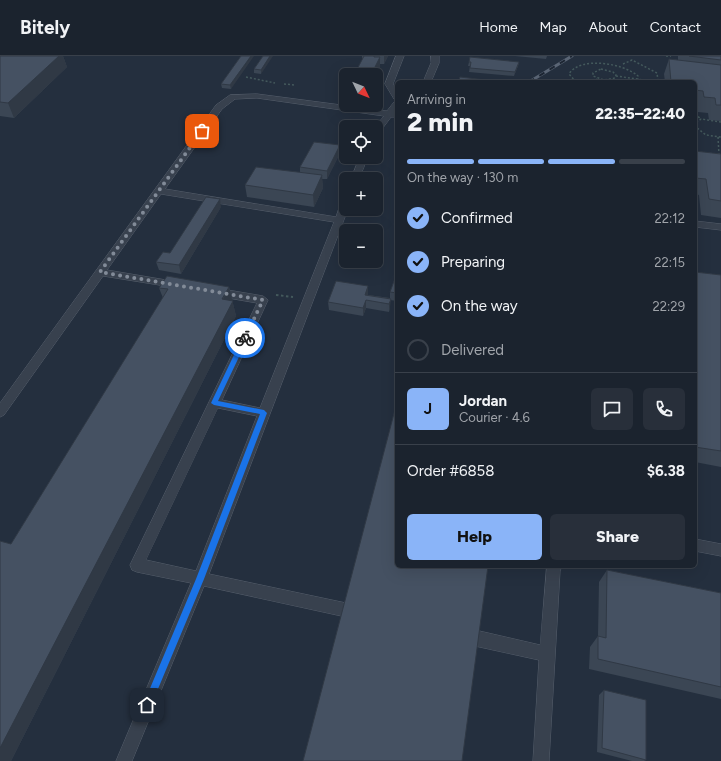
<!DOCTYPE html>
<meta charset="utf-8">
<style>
body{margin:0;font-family:Figtree,sans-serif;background:#282f3a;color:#f1f3f6;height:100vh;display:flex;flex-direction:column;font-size:15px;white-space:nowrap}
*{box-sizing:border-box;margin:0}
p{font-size:13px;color:#a0a4aa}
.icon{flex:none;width:22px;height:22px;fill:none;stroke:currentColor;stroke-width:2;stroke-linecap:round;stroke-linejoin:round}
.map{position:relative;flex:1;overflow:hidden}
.side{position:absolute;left:395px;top:24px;width:302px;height:488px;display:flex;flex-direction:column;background:#1b232e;border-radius:6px;box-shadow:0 4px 16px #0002,0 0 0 1px #39404a}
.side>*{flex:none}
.needle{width:26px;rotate:133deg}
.fabs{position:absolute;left:339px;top:12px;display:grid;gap:8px}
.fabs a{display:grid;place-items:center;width:44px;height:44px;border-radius:6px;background:#1b232e;box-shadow:0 4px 16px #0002,0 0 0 1px #39404a;font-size:20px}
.pin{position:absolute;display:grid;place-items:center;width:34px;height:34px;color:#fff;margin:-17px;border-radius:8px;box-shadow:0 2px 6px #0006}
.courier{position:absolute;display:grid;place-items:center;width:40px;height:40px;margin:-20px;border:3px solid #1a73e8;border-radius:50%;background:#fff;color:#222;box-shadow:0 1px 5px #0007}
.head em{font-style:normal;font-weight:800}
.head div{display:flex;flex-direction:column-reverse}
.head{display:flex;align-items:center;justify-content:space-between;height:68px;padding:0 12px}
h1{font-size:26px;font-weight:800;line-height:30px}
.bar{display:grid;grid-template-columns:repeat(4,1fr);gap:6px 4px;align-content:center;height:48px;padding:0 12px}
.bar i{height:5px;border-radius:3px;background:#39404a}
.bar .active{background:#8ab4f8}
.bar p{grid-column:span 4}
.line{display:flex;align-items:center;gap:10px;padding:0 12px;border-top:1px solid #39404a}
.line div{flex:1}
.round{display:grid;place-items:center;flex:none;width:42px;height:42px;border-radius:6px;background:#282f3a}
ol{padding:0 12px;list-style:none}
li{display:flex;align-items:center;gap:12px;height:44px}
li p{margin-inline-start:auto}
li .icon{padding:4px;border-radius:50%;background:#8ab4f8;color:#111;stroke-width:4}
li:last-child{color:#a0a4aa}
li i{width:22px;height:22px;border:2px solid #39404a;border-radius:50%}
.cta{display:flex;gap:8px;margin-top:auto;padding:8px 12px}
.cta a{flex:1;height:46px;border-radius:6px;background:#8ab4f8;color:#111;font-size:16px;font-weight:800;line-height:46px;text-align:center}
.cta a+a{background:#282f3a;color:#f1f3f6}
header{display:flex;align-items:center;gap:24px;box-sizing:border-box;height:56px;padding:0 20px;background:#1b232e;border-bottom:1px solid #39404a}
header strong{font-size:19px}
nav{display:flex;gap:22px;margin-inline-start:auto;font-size:14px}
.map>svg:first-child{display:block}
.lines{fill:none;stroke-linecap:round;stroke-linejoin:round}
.lane-casing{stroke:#565f6c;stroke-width:1}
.path-far1{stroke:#44595c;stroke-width:1.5;stroke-dasharray:2 2;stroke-linecap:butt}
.path{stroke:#44595c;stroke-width:2;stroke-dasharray:2.5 2.5;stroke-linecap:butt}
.lane{fill:#38414e;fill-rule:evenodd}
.rail-casing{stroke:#5a6575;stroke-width:3}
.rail{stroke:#1d2633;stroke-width:2;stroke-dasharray:6;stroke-linecap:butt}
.wall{fill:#3b4654}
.shaded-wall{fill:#303945}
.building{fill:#455162;stroke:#303945}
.route{fill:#1a73e8}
.done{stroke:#828b98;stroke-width:4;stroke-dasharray:0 7.2}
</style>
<header>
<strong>Bitely</strong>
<nav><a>Home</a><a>Map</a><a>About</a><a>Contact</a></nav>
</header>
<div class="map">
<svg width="721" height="705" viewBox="0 0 721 705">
<rect width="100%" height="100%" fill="#242f3e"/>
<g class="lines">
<defs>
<path id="lane" d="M396,0H404L393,28L397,35V43H394L385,28Z
M431,0H439V7L431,26H423L431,7Z
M257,38L387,55L394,46H397V53L395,56L397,57V61H391L379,77H376L375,71L384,60L257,42L235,43L222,53L165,133L336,161L341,146L346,143V153H348L209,518L346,547L351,549L353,554L351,559L346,561L204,530L132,705H116L191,527L137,516L132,514L130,509L257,247L216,240L211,236L216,232L263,240L268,244L222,344L260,352L334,166L161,138L107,214L178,226L182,227L183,229L182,231L178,232L103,220L4,359L0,361V347L216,49L230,39ZM218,352L257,360L196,515L146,504Z
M360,101H368L359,123H351Z
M695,165L721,168V174L695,171Z
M695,483L721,488V500L695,495Z
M547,510H562L560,515L549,705H533L539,604L475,590L470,587L467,582L470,577L475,574L540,589Z"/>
</defs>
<use href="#lane" class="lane-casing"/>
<path class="path-far1" d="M666,0H671
M623,8L632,4L657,17L658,25
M601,13L613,16L616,19L615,22L604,24L593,20V17Z
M616,20L658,26
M246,21L275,27
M576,26L569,18C580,0 623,7 638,20V26
M589,26L597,23
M284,28L295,29
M695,58L701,63
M721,66L701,63L697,66L696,71L706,79L721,81
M718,81L719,99"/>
<path class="path" d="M276,239L293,241"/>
<use href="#lane" class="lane"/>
<defs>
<path id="rail" d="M529,26L572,0"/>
</defs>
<use href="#rail" class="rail-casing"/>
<use href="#rail" class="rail"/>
</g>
<path class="wall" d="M0,0H63L67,11L14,62L0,60Z
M241,0L231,33L222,32L221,28Z
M263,0L261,18L254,17V13Z
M362,0H388L384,8H380V13L362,4Z
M515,0H547L546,3Z
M678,0H721V65L709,64L708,57L698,56L697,50H695V26H665L664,18L669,3L678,4Z
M469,6H519L518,10L514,20L469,16L470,10H468Z
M340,89V97L327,123H322L323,132L314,151L247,141L245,129L300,116V111Z
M695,95L721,98V162L701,159L699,139L695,138Z
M221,151L181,218L159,214L156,206L170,197Z
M695,216L721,219V411L695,406Z
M397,217V245L390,244V251L389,256L366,252L363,260L329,254L328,246L368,238V239L390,242V236Z
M229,231L236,260L11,705H0L11,488L163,242L159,232Z
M607,514L721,537V643L589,613L590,591L598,580L599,526Z
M604,634L646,704L644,705H632L597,696L599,639Z"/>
<path class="shaded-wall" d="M59,0H63L67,11L14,62L8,47Z
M251,0H254L231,33L230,29Z
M270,0H273L261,18V14Z
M384,0H388L384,8Z
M380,1V13L376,21V19H371Z
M519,6L518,10L514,20L515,16Z
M340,89V97L327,123V115Z
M322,119L323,132L314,151L313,139Z
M220,143L221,151L181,218L179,209Z
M368,230V238L366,245V252L363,260V252L365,239Z
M229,231L236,260L11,705H0V692Z
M391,243L390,251L389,256V248Z"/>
<path class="building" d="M0,0H59L8,47L0,46Z
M241,0H251L230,29L221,28Z
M263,0H270L261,14L254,13Z
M364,0H374V1H380L371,19H354Z
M689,0H721V4Z
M470,1L519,6L515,16L470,12L471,6H469Z
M669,3L721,9V49H716L715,42L704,41L703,35L695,34V26H671Z
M460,21L494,25V26H458Z
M314,86L340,89L327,115L300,111Z
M695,95L721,98V145L709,143L706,123L695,122Z
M256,111L322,119L313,139L245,129Z
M206,141L220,143L179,209L156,206L163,196L170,197Z
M695,216L721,219V395L695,391Z
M397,217V237L390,236Z
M167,220L229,231L222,243L233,245L0,692V485L11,488L168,233L159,232Z
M336,225L368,230L365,239L391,243L389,248L366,244L363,252L328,246Z
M397,346V510H488L462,705H303Z
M607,514L721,537V631L598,603V580L606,582Z
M604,634L646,644V704L602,692Z"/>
<path class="route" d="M243,280L248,282L218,345L264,354L267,357L204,523L150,652L147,653L143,649L196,523L260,358L214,349L211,347Z"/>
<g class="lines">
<path class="done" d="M202,75L100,216L263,244L245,282"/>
</g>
</svg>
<div class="fabs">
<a><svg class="needle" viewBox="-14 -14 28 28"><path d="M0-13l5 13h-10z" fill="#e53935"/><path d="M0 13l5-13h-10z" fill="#a0a4aa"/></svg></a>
<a><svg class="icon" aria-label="locate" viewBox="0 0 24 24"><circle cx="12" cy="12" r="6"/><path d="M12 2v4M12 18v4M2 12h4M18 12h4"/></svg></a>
<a>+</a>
<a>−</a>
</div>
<div class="pin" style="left:202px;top:75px;background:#ea580c"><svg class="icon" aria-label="bag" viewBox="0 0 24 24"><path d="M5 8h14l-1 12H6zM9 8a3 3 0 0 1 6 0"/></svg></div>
<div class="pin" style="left:147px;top:649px;background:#1f2937"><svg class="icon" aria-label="home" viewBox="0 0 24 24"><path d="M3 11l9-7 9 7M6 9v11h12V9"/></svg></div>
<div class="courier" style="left:245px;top:282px"><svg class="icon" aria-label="bike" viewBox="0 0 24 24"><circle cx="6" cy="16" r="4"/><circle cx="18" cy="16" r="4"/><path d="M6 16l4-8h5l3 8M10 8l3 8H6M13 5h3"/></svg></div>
<section class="side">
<div class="head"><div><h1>2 min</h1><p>Arriving in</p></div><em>22:35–22:40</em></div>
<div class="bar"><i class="active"></i><i class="active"></i><i class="active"></i><i></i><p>On the way · 130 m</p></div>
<ol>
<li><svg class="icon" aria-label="check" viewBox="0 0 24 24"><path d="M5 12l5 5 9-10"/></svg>Confirmed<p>22:12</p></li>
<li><svg class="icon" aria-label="check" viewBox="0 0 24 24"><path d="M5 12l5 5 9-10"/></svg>Preparing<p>22:15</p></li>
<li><svg class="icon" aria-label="check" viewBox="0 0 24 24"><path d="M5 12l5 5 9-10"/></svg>On the way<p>22:29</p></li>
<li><i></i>Delivered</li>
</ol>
<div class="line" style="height:72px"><b class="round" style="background:#8ab4f8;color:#111">J</b><div><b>Jordan</b><p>Courier · 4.6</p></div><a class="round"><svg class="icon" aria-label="chat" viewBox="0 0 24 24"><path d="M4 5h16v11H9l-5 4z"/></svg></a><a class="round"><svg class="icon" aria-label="phone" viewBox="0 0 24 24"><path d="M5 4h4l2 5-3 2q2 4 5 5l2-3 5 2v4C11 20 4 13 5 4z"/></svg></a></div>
<div class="line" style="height:52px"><div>Order #6858</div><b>$6.38</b></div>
<div class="cta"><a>Help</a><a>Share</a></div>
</section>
</div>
